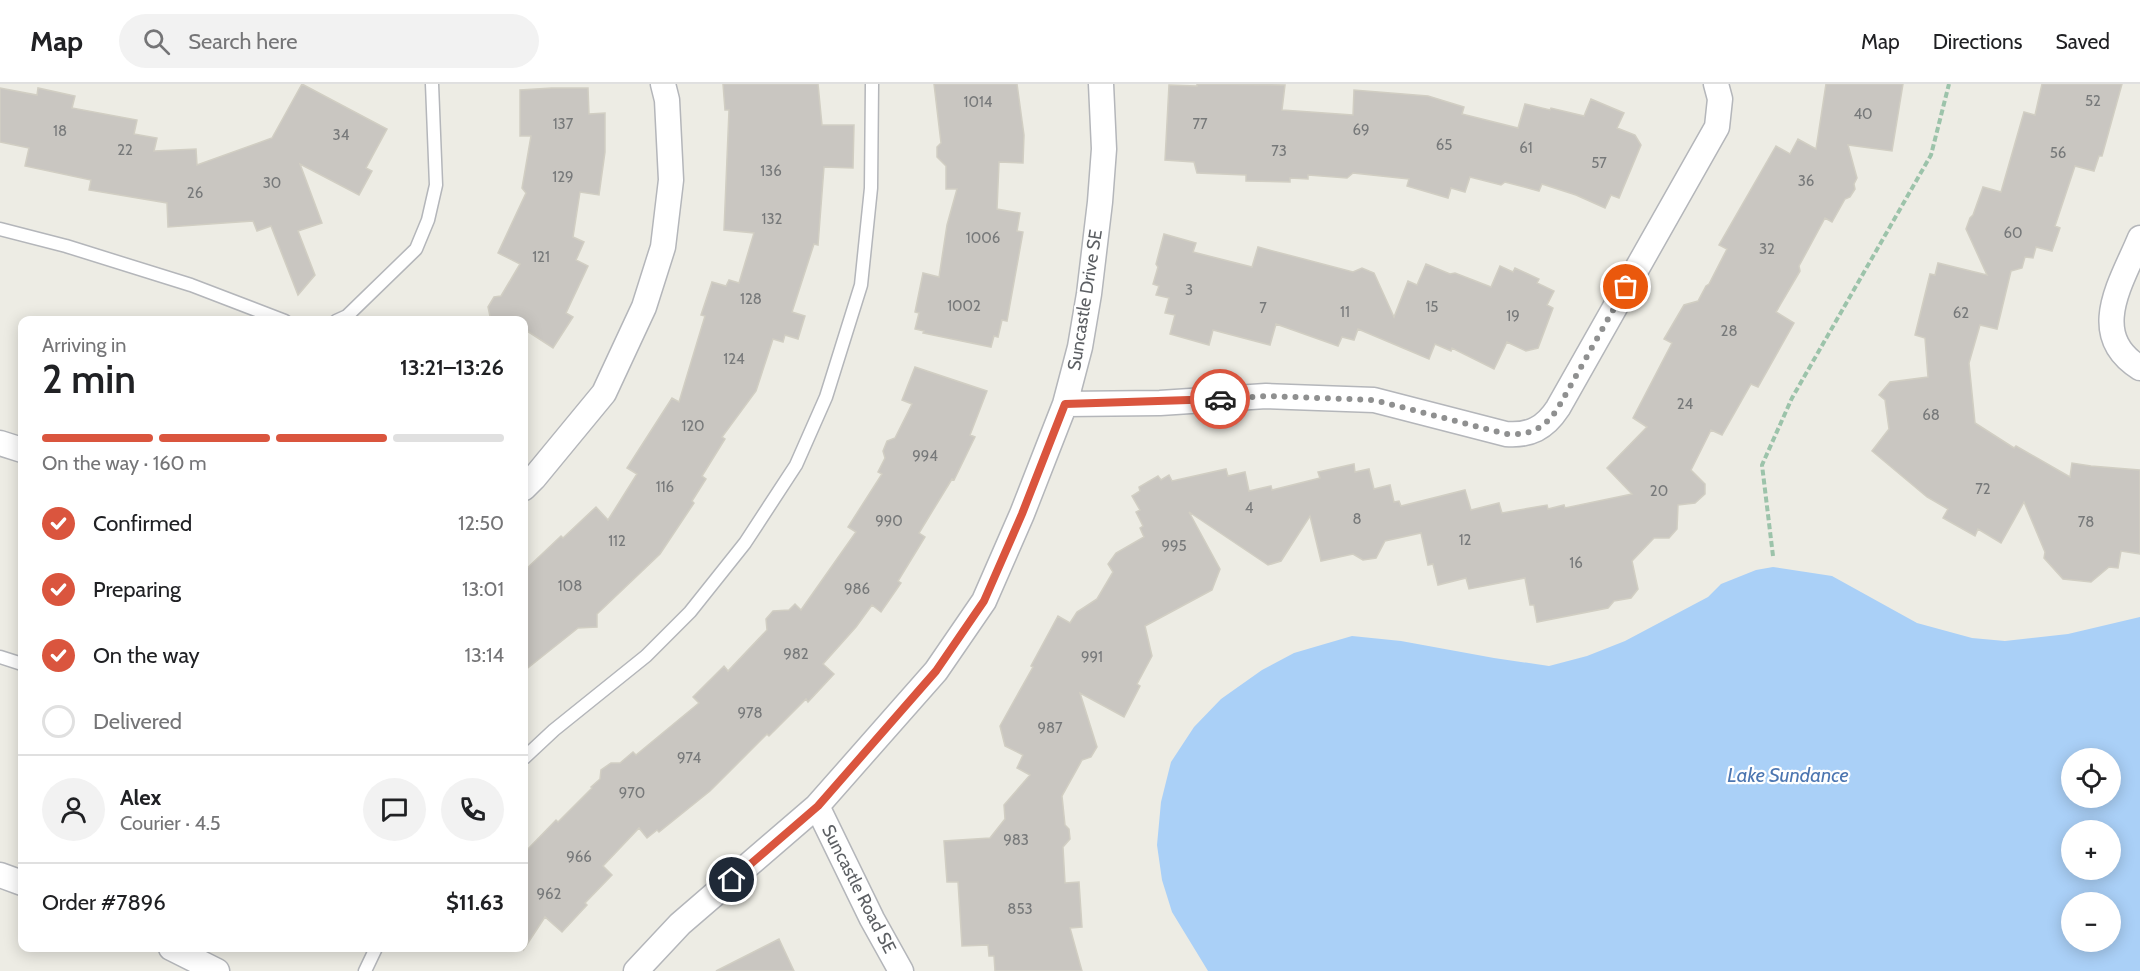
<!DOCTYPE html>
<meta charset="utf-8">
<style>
body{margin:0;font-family:Cabin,sans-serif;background:#f2f2f2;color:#202124;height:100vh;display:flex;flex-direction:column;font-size:22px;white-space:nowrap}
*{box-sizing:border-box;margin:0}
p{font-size:20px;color:#757577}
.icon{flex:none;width:33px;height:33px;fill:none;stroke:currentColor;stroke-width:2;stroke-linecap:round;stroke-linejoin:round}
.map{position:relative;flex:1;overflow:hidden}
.side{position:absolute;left:18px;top:232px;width:510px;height:636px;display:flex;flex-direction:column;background:#fff;border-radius:12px;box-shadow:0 3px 15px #0003}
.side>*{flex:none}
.buttons{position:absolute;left:2061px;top:664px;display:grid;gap:12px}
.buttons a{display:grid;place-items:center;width:60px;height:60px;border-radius:50%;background:#fff;box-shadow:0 3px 15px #0003;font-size:30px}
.pin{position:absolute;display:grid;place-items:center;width:51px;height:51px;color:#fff;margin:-26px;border:3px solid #fff;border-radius:50%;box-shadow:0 2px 6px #0007}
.courier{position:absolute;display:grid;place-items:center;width:60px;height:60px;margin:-30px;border:4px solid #da553e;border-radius:50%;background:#fff;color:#222;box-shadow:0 2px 8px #0007}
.overview em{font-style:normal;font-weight:600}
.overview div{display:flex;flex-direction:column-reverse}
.overview{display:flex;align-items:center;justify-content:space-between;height:102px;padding:0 24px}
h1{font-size:39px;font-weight:600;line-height:45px}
.bar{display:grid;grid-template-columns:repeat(4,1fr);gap:9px 6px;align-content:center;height:72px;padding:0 24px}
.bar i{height:8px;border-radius:4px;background:#e0e0e0}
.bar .selected{background:#da553e}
.bar p{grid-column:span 4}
.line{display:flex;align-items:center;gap:15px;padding:0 24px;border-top:2px solid #e0e0e0}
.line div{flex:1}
.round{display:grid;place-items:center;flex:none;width:63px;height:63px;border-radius:32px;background:#f2f2f2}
ol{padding:0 24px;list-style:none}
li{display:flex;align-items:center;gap:18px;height:66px}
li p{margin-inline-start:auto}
li .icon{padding:6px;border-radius:50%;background:#da553e;color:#fff;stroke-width:4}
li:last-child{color:#757577}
li i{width:33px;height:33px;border:3px solid #e0e0e0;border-radius:50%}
header{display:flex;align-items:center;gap:36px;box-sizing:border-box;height:84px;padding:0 30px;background:#fff;border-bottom:2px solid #e0e0e0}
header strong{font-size:28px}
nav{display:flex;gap:33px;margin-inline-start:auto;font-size:21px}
.search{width:420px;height:54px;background:#f2f2f2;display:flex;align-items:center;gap:15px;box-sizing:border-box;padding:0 21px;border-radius:33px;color:#757577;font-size:22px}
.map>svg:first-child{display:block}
.water{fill:#aad0f7;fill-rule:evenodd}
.building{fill:#c9c6c1;stroke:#d1cec3;stroke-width:1.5}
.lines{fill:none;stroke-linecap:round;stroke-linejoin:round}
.lane-casing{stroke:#b4b6ba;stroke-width:15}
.street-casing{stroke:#b4b6ba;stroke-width:27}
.path{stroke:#9cc3aa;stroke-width:4;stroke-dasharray:6 3;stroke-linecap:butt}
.lane{stroke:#fff;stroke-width:12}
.street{stroke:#fff;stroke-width:24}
.done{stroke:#8f9090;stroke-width:6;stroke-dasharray:0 10.8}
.route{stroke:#da553e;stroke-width:8}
.labels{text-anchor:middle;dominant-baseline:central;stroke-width:4.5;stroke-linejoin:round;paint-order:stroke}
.number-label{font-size:15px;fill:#77797a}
.street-label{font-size:18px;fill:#5c5f63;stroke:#fff}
.water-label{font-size:20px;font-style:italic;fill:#4c76b1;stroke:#fff}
</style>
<header>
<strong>Map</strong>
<div class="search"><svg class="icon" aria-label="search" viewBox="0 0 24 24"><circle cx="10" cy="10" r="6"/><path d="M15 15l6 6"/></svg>Search here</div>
<nav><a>Map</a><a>Directions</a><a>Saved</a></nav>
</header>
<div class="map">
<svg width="2140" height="887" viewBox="0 0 2140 887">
<rect width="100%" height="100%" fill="#edece4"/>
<path class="water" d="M1773,483L1832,492L1917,539L1972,554L2005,557L2068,550L2140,533V887H1208L1172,828L1162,796L1157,761L1161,718L1171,678L1194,643L1221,615L1262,586L1294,569L1352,552L1401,557L1494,574L1549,582L1587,572L1625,557L1708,513L1721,500L1756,486ZM2072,675H2110V714H2072ZM2072,747H2110V786H2072ZM2072,819H2110V858H2072Z"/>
<path class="building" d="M302,0L387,45L366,84L372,87L359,111L300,80L322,139L298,147L315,191L298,211L271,142L257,147L253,137L168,143L167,119L89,106L91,96L25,82L29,64L0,58V4L37,11L38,4L75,12L72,24L137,36L134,50L157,54L154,67L196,65L197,81L272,54Z
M723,0H818L822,41H854L853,84L824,83L818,161L814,160L792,228L805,232L798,255L785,251L783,258L773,255L756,307L722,353L725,355L702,392L706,395L692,417L694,419L660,470L597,530V543L578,544L524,587V487L561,452L563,454L596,423L608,436L637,390L627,384L672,314L679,318L705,232L701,231L712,198L726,202L729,196L739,199L754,149L724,146L729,26H725Z
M934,0H1017L1024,51L1023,79L999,78L997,125L1020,129L1017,147L1023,148L1007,237L1002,236L998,253L994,252L991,263L923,249L924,247L915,245L919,229L915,228L923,189L939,193L947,141L957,105H946V82L937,73V63L941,59Z
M1197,0L1285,1L1282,26L1353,31L1354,6L1428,12L1464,23L1462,30L1518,44L1525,20L1550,26L1551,24L1584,32L1591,15L1624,29L1617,44L1635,51L1641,61L1619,114L1611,111L1605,124L1576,111L1542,100L1539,107L1505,98L1501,101L1470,93L1465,108L1451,104L1448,114L1407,102L1409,95L1353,89L1347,94L1308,91V95L1290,94V98L1246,97V91L1197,89L1194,78L1165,76L1169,1L1197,2Z
M1826,0H1903L1892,67L1848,61L1857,94L1854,100L1855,105L1850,113L1845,115L1832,138L1825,134L1799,182L1800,187L1776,228L1794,239L1758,303L1751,300L1722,351L1711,346L1691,386L1705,400V410L1695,419L1678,421L1677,445L1669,454H1654L1632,477L1638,505L1631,514L1614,517L1608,524L1537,538L1534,521H1530L1525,494L1469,505L1466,494L1438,501L1433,480L1428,481L1421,449L1385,457L1376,474L1363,476L1353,470L1321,477L1310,432L1281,477L1268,481L1189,428L1220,485L1212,506L1145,542L1152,572L1137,600L1140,602L1124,633L1080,609L1097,663L1091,673L1082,676L1062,712L1065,741L1069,745L1070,755L1063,763L1065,799L1079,798L1082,843L1070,844L1082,887H995L994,872H989L988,861L962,862L958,798H947L944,757L990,754L1005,735L1004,721L1030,691L1017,684L1023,671L1005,662L1000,642L1033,583L1031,582L1058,532L1070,539L1077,528L1097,515L1113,488L1108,480L1116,469L1144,453L1140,444L1143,442L1136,428L1140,426L1132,412L1140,407L1139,403L1158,392L1161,396L1169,391L1172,397L1226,385L1228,392L1245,388L1249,407L1271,402L1272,406L1320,394L1318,388L1354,380L1355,388L1369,385L1374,405L1390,401L1394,418L1399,417L1401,422L1465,406L1471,426L1499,419L1502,429L1547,421L1548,425L1564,421L1565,424L1632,410L1607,384L1647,343L1633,334L1672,259L1664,255L1684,221L1698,217L1706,202L1709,200L1727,165L1719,161L1776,62L1790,70L1798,55L1816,65Z
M2042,0H2122L2102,72H2099L2094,87L2075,82L2055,142L2060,144L2052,167L2036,163L2033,174L2025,173L2022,184L2011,187L1997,245L1980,241L1969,279L1975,339L2014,364L2016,362L2070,393L2072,379L2091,382L2140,386V470L2121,467L2118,484L2109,483L2091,498L2063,495L2044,474L2045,468L2024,418L2001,459L1978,445L1975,452L1943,434L1948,425L1927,413L1872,367L1889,345L1885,316L1879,311L1890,298L1928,293L1925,254L1915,251L1930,190L1935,191L1938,179L1987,191L1966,145L1970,134L1973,131L1983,103L2001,108L2024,28L2035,31Z
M552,4H588L589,30L605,29V68L599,111L580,108L573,153L584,158L576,176L588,182L566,229L573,233L553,264L524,245V237H491L488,223L494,213L501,212L520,180L498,169L526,109L522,104L531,52H520V6Z
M1164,150L1196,159L1193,168L1252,183L1258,163L1353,188L1362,184L1374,189L1394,233L1408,197L1417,201L1426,180L1450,190L1455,189L1491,203L1500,182L1513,188L1515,184L1539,195L1537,199L1554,207L1547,221L1553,224L1538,264L1526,267L1507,258L1494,285L1452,264L1451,267L1435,260L1429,275L1358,245L1354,256L1342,253L1338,262L1276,240L1270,261L1213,246L1209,261L1170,250L1175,231L1165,229L1169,214L1156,211L1159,202L1153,200L1158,183L1156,180Z
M915,283L987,307L970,351L975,353L954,396L952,395L919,449L925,453L898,497L901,499L881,528L872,521L856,543L823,580L834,590L808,618L806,615L769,652L767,650L710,707L659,748L657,746L647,754L639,744L603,782L612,791L585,819L587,821L562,848L545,833L524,865V769L556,736L558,738L592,704L591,703L600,695L601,686L611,679H620L633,668L636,671L699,619L693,613L724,582L728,587L767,546L766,535L773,527L789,526L795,520L801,526L856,448L848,443L882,390L878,388L885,374L883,367L887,357L895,354L912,320L902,316Z
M779,855L794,887H716Z"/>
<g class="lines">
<defs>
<path id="lane" d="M0,145L66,162L191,201L285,237
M336,237L347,232L416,165L428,136L436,101L432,0
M0,573L22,580
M524,674L554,646L646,572L690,528L745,459L796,381L826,313L861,201L871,104L872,0
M365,887L376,864"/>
<path id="street" d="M2140,154C2122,198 2086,250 2140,284
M1065,320L1160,319L1266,312L1374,316L1506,350C1530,352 1545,344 1558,324L1717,43L1720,15L1716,0
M0,359L22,366
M524,404L534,394L604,309L644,223L663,163L671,96L667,16L663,0
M817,722L872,835L901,887
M0,791L22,799
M171,864L217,887
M636,887L680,840L817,722L936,587L984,517L1022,430L1065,320L1080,263L1089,210L1100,118L1104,65L1101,0"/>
</defs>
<use href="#lane" class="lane-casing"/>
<use href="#street" class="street-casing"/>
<path class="path" d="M1773,472L1762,381L1792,314L1931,71L1949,0"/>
<use href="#lane" class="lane"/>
<use href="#street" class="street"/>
</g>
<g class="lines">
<path class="done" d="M1220,315L1266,312L1374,316L1506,350C1530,352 1545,344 1558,324L1626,203"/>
<path class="route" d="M732,796L818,722L936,587L984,517L1022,430L1065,320L1220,315"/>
</g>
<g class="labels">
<g class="number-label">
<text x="2093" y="17">52</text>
<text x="978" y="18">1014</text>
<text x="1863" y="30">40</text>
<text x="563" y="40">137</text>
<text x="1200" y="40">77</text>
<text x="1361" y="46">69</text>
<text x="60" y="47">18</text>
<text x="341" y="51">34</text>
<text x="1444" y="61">65</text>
<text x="1526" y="64">61</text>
<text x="125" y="66">22</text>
<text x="1279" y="67">73</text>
<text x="2058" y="69">56</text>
<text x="1599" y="79">57</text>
<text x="771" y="87">136</text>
<text x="563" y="93">129</text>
<text x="1806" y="97">36</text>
<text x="272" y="99">30</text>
<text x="195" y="109">26</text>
<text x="772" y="135">132</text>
<text x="2013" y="149">60</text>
<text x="983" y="154">1006</text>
<text x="1767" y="165">32</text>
<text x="541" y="173">121</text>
<text x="1189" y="206">3</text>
<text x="751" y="215">128</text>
<text x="964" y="222">1002</text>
<text x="1432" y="223">15</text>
<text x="1263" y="224">7</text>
<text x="1345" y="228">11</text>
<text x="1961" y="229">62</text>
<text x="1513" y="232">19</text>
<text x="1729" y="247">28</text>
<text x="734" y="275">124</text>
<text x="1685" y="320">24</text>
<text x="1931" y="331">68</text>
<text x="693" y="342">120</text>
<text x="925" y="372">994</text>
<text x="665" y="403">116</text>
<text x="1983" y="405">72</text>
<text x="1659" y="407">20</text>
<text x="1249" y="424">4</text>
<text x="1357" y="435">8</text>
<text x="889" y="437">990</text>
<text x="2086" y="438">78</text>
<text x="1465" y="456">12</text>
<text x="617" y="457">112</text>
<text x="1174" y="462">995</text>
<text x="1576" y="479">16</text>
<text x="570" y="502">108</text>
<text x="857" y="505">986</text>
<text x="796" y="570">982</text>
<text x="1092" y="573">991</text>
<text x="750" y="629">978</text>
<text x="1050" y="644">987</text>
<text x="689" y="674">974</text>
<text x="632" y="709">970</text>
<text x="1016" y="756">983</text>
<text x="579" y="773">966</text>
<text x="549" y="810">962</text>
<text x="1020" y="825">853</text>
</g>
<g class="street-label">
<text transform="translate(1085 216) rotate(-81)">Suncastle Drive SE</text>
<text transform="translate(859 805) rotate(63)">Suncastle Road SE</text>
</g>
<g class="water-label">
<text x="1788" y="691">Lake Sundance</text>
</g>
</g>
</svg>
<div class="buttons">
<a><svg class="icon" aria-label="locate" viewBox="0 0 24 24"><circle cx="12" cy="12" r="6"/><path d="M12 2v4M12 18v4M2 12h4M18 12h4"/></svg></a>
<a>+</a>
<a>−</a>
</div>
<div class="pin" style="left:1626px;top:203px;background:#ea580c"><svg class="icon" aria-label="bag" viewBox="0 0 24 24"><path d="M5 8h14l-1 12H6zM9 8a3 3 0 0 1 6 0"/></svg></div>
<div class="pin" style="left:732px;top:796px;background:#1f2937"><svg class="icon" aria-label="home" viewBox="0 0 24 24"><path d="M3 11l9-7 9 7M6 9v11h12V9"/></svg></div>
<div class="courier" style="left:1220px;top:315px"><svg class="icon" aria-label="car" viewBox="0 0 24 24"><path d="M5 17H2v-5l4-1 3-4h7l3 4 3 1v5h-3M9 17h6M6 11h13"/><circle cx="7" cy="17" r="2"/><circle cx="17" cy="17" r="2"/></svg></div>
<section class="side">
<div class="overview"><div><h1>2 min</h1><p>Arriving in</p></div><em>13:21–13:26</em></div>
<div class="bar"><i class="selected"></i><i class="selected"></i><i class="selected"></i><i></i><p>On the way · 160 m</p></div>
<ol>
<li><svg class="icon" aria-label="check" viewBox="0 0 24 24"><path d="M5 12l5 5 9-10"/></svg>Confirmed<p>12:50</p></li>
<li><svg class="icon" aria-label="check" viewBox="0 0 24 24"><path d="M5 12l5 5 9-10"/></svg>Preparing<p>13:01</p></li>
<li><svg class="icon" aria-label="check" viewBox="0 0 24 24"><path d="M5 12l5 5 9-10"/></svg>On the way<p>13:14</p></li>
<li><i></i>Delivered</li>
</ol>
<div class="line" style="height:108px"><a class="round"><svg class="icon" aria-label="person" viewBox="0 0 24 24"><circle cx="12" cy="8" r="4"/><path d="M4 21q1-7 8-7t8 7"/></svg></a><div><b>Alex</b><p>Courier · 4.5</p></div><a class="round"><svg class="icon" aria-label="chat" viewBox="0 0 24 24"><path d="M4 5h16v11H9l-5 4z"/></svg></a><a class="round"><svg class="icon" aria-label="phone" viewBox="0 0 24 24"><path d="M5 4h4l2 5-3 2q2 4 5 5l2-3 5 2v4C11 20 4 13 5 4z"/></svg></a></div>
<div class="line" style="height:78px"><div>Order #7896</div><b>$11.63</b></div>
</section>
</div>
